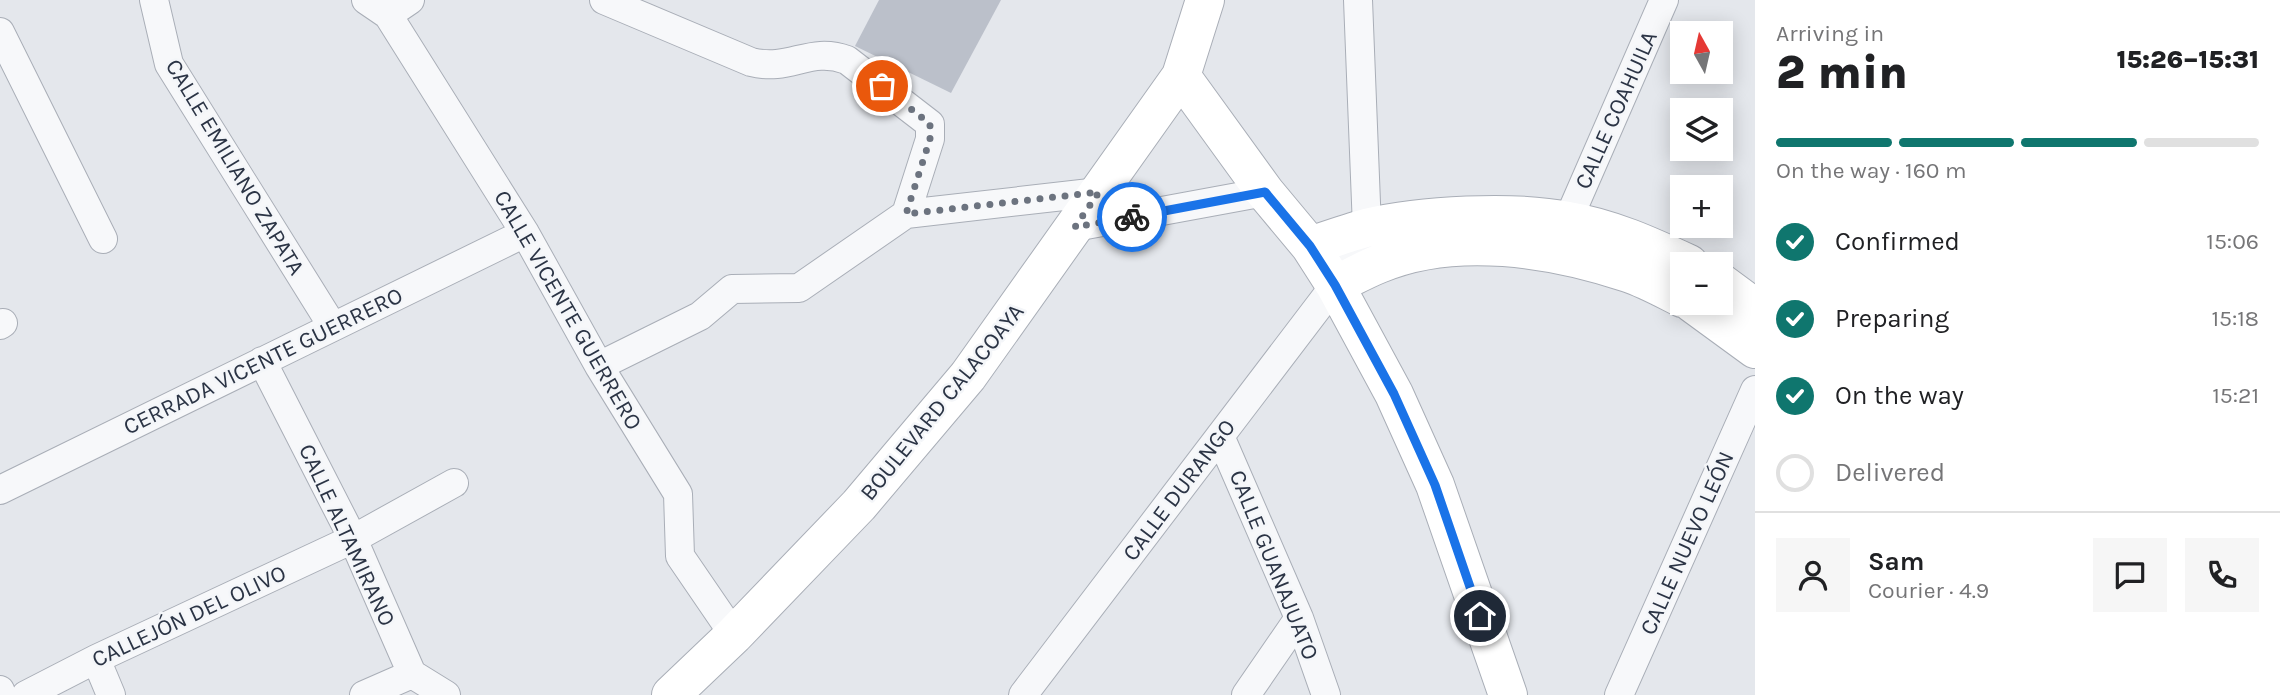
<!DOCTYPE html>
<meta charset="utf-8">
<style>
body{margin:0;font-family:Karla,sans-serif;background:#f6f6f6;color:#202124;height:100vh;display:flex;flex-direction:column;font-size:26px;white-space:nowrap}
*{box-sizing:border-box;margin:0}
p{font-size:23px;color:#757577}
.icon{flex:none;width:38px;height:38px;fill:none;stroke:currentColor;stroke-width:2;stroke-linecap:round;stroke-linejoin:round}
.map{position:relative;flex:1;overflow:hidden}
.panel{display:flex;flex-direction:column;background:#fff;width:525px}
.panel>*{flex:none}
.needle{width:46px;rotate:352deg}
.controls{position:absolute;left:1670px;top:21px;display:grid;gap:14px}
.controls a{display:grid;place-items:center;width:63px;height:63px;border-radius:0px;background:#fff;box-shadow:0 4px 18px #0003;font-size:35px}
.pin{position:absolute;display:grid;place-items:center;width:60px;height:60px;color:#fff;margin:-30px;border:4px solid #fff;border-radius:50%;box-shadow:0 2px 7px #0007}
.courier{position:absolute;display:grid;place-items:center;width:70px;height:70px;margin:-35px;border:5px solid #1a73e8;border-radius:50%;background:#fff;color:#222;box-shadow:0 2px 9px #0007}
.head em{font-style:normal;font-weight:800}
.head div{display:flex;flex-direction:column-reverse}
.head{display:flex;align-items:center;justify-content:space-between;height:119px;padding:0 21px}
h1{font-size:46px;font-weight:800;line-height:52px}
.bar{display:grid;grid-template-columns:repeat(4,1fr);gap:10px 7px;align-content:center;height:84px;padding:0 21px}
.bar i{height:9px;border-radius:5px;background:#e0e0e0}
.bar .selected{background:#0f766e}
.bar p{grid-column:span 4}
.line{display:flex;align-items:center;gap:18px;padding:0 21px;border-top:2px solid #e0e0e0}
.line div{flex:1}
.round{display:grid;place-items:center;flex:none;width:74px;height:74px;border-radius:0px;background:#f6f6f6}
ol{padding:0 21px;list-style:none}
li{display:flex;align-items:center;gap:21px;height:77px}
li p{margin-inline-start:auto}
li .icon{padding:7px;border-radius:50%;background:#0f766e;color:#fff;stroke-width:4}
li:last-child{color:#757577}
li i{width:38px;height:38px;border:4px solid #e0e0e0;border-radius:50%}
main{display:flex;flex:1;min-height:0}
.map>svg:first-child{display:block}
.building{fill:#bbc0ca}
.lines{fill:none;stroke-linecap:round;stroke-linejoin:round}
.street-casing{stroke:#a9aeb7;stroke-width:30}
.secondary-casing{stroke:#a9aeb7;stroke-width:40}
.street{stroke:#f7f8fa;stroke-width:28}
.secondary{stroke:#fff;stroke-width:38}
.done{stroke:#6c737f;stroke-width:7;stroke-dasharray:0 12.6}
.route{stroke:#1a73e8;stroke-width:9}
.labels{text-anchor:middle;dominant-baseline:central;stroke-width:5;stroke-linejoin:round;paint-order:stroke}
.street-label{font-size:23px;fill:#2b3445;stroke:#f4f6f9}
</style>
<main>
<div class="map">
<svg width="1755" height="695" viewBox="0 0 1755 695">
<rect width="100%" height="100%" fill="#e4e7ec"/>
<path class="building" d="M879,0H1001L951,93L855,46Z"/>
<g class="lines">
<defs>
<path id="street" d="M154,0L169,64L333,327
M366,0L388,15L525,233L599,366L678,494L680,556L734,635
M604,0L751,62C791,72 809,46 847,60L930,124V139L906,214
M388,15L410,0
M0,32L103,239
M1568,220L1664,0
M1075,227L1265,192
M0,325L3,323
M262,361L353,539L412,674L446,695
M599,366L700,316L732,289L799,288L906,214L1099,192
M1220,436L1299,618L1326,695
M0,490L525,233
M96,659L111,695
M0,690L2,695
M26,695L96,659L353,539L454,483
M364,695L412,674
M1023,695L1335,285L1367,228L1358,0
M1246,695L1299,618
M1619,695L1755,390"/>
<path id="secondary" d="M1181,76L1265,192L1310,246L1335,285L1394,394L1435,485L1508,695
M1310,246C1328,240 1347,233 1366,228C1421,215 1513,210 1568,221C1611,228 1650,246 1689,264
M1720,282L1755,308
M1335,285C1350,278 1364,270 1379,264C1455,232 1553,248 1628,273C1646,279 1664,289 1682,298
M1692,303L1755,349
M671,695L734,635L859,505L968,376L1181,76L1205,0"/>
</defs>
<use href="#street" class="street-casing"/>
<use href="#secondary" class="secondary-casing"/>
<use href="#street" class="street"/>
<use href="#secondary" class="secondary"/>
</g>
<g class="lines">
<path class="done" d="M882,86L930,124V139L906,214L1099,192L1075,227L1132,217"/>
<path class="route" d="M1132,217L1265,192L1310,246L1335,285L1394,394L1435,485L1480,616"/>
</g>
<g class="labels">
<g class="street-label">
<text transform="translate(1616 110) rotate(-66)">CALLE COAHUILA</text>
<text transform="translate(235 167) rotate(59)">CALLE EMILIANO ZAPATA</text>
<text transform="translate(568 310) rotate(60)">CALLE VICENTE GUERRERO</text>
<text transform="translate(263 361) rotate(-26)">CERRADA VICENTE GUERRERO</text>
<text transform="translate(942 402) rotate(-51)">BOULEVARD CALACOAYA</text>
<text transform="translate(1179 490) rotate(-53)">CALLE DURANGO</text>
<text transform="translate(347 535) rotate(65)">CALLE ALTAMIRANO</text>
<text transform="translate(1687 543) rotate(-66)">CALLE NUEVO LEÓN</text>
<text transform="translate(1274 565) rotate(68)">CALLE GUANAJUATO</text>
<text transform="translate(189 616) rotate(-25)">CALLEJÓN DEL OLIVO</text>
</g>
</g>
</svg>
<div class="controls">
<a><svg class="needle" viewBox="-14 -14 28 28"><path d="M0-13l5 13h-10z" fill="#e53935"/><path d="M0 13l5-13h-10z" fill="#757577"/></svg></a>
<a><svg class="icon" aria-label="layers" viewBox="0 0 24 24"><path d="M12 4l9 5-9 5-9-5zM3 14l9 5 9-5"/></svg></a>
<a>+</a>
<a>−</a>
</div>
<div class="pin" style="left:882px;top:86px;background:#ea580c"><svg class="icon" aria-label="bag" viewBox="0 0 24 24"><path d="M5 8h14l-1 12H6zM9 8a3 3 0 0 1 6 0"/></svg></div>
<div class="pin" style="left:1480px;top:616px;background:#1f2937"><svg class="icon" aria-label="home" viewBox="0 0 24 24"><path d="M3 11l9-7 9 7M6 9v11h12V9"/></svg></div>
<div class="courier" style="left:1132px;top:217px"><svg class="icon" aria-label="bike" viewBox="0 0 24 24"><circle cx="6" cy="16" r="4"/><circle cx="18" cy="16" r="4"/><path d="M6 16l4-8h5l3 8M10 8l3 8H6M13 5h3"/></svg></div>
</div>
<section class="panel">
<div class="head"><div><h1>2 min</h1><p>Arriving in</p></div><em>15:26–15:31</em></div>
<div class="bar"><i class="selected"></i><i class="selected"></i><i class="selected"></i><i></i><p>On the way · 160 m</p></div>
<ol>
<li><svg class="icon" aria-label="check" viewBox="0 0 24 24"><path d="M5 12l5 5 9-10"/></svg>Confirmed<p>15:06</p></li>
<li><svg class="icon" aria-label="check" viewBox="0 0 24 24"><path d="M5 12l5 5 9-10"/></svg>Preparing<p>15:18</p></li>
<li><svg class="icon" aria-label="check" viewBox="0 0 24 24"><path d="M5 12l5 5 9-10"/></svg>On the way<p>15:21</p></li>
<li><i></i>Delivered</li>
</ol>
<div class="line" style="height:126px"><a class="round"><svg class="icon" aria-label="person" viewBox="0 0 24 24"><circle cx="12" cy="8" r="4"/><path d="M4 21q1-7 8-7t8 7"/></svg></a><div><b>Sam</b><p>Courier · 4.9</p></div><a class="round"><svg class="icon" aria-label="chat" viewBox="0 0 24 24"><path d="M4 5h16v11H9l-5 4z"/></svg></a><a class="round"><svg class="icon" aria-label="phone" viewBox="0 0 24 24"><path d="M5 4h4l2 5-3 2q2 4 5 5l2-3 5 2v4C11 20 4 13 5 4z"/></svg></a></div>
</section>
</main>
